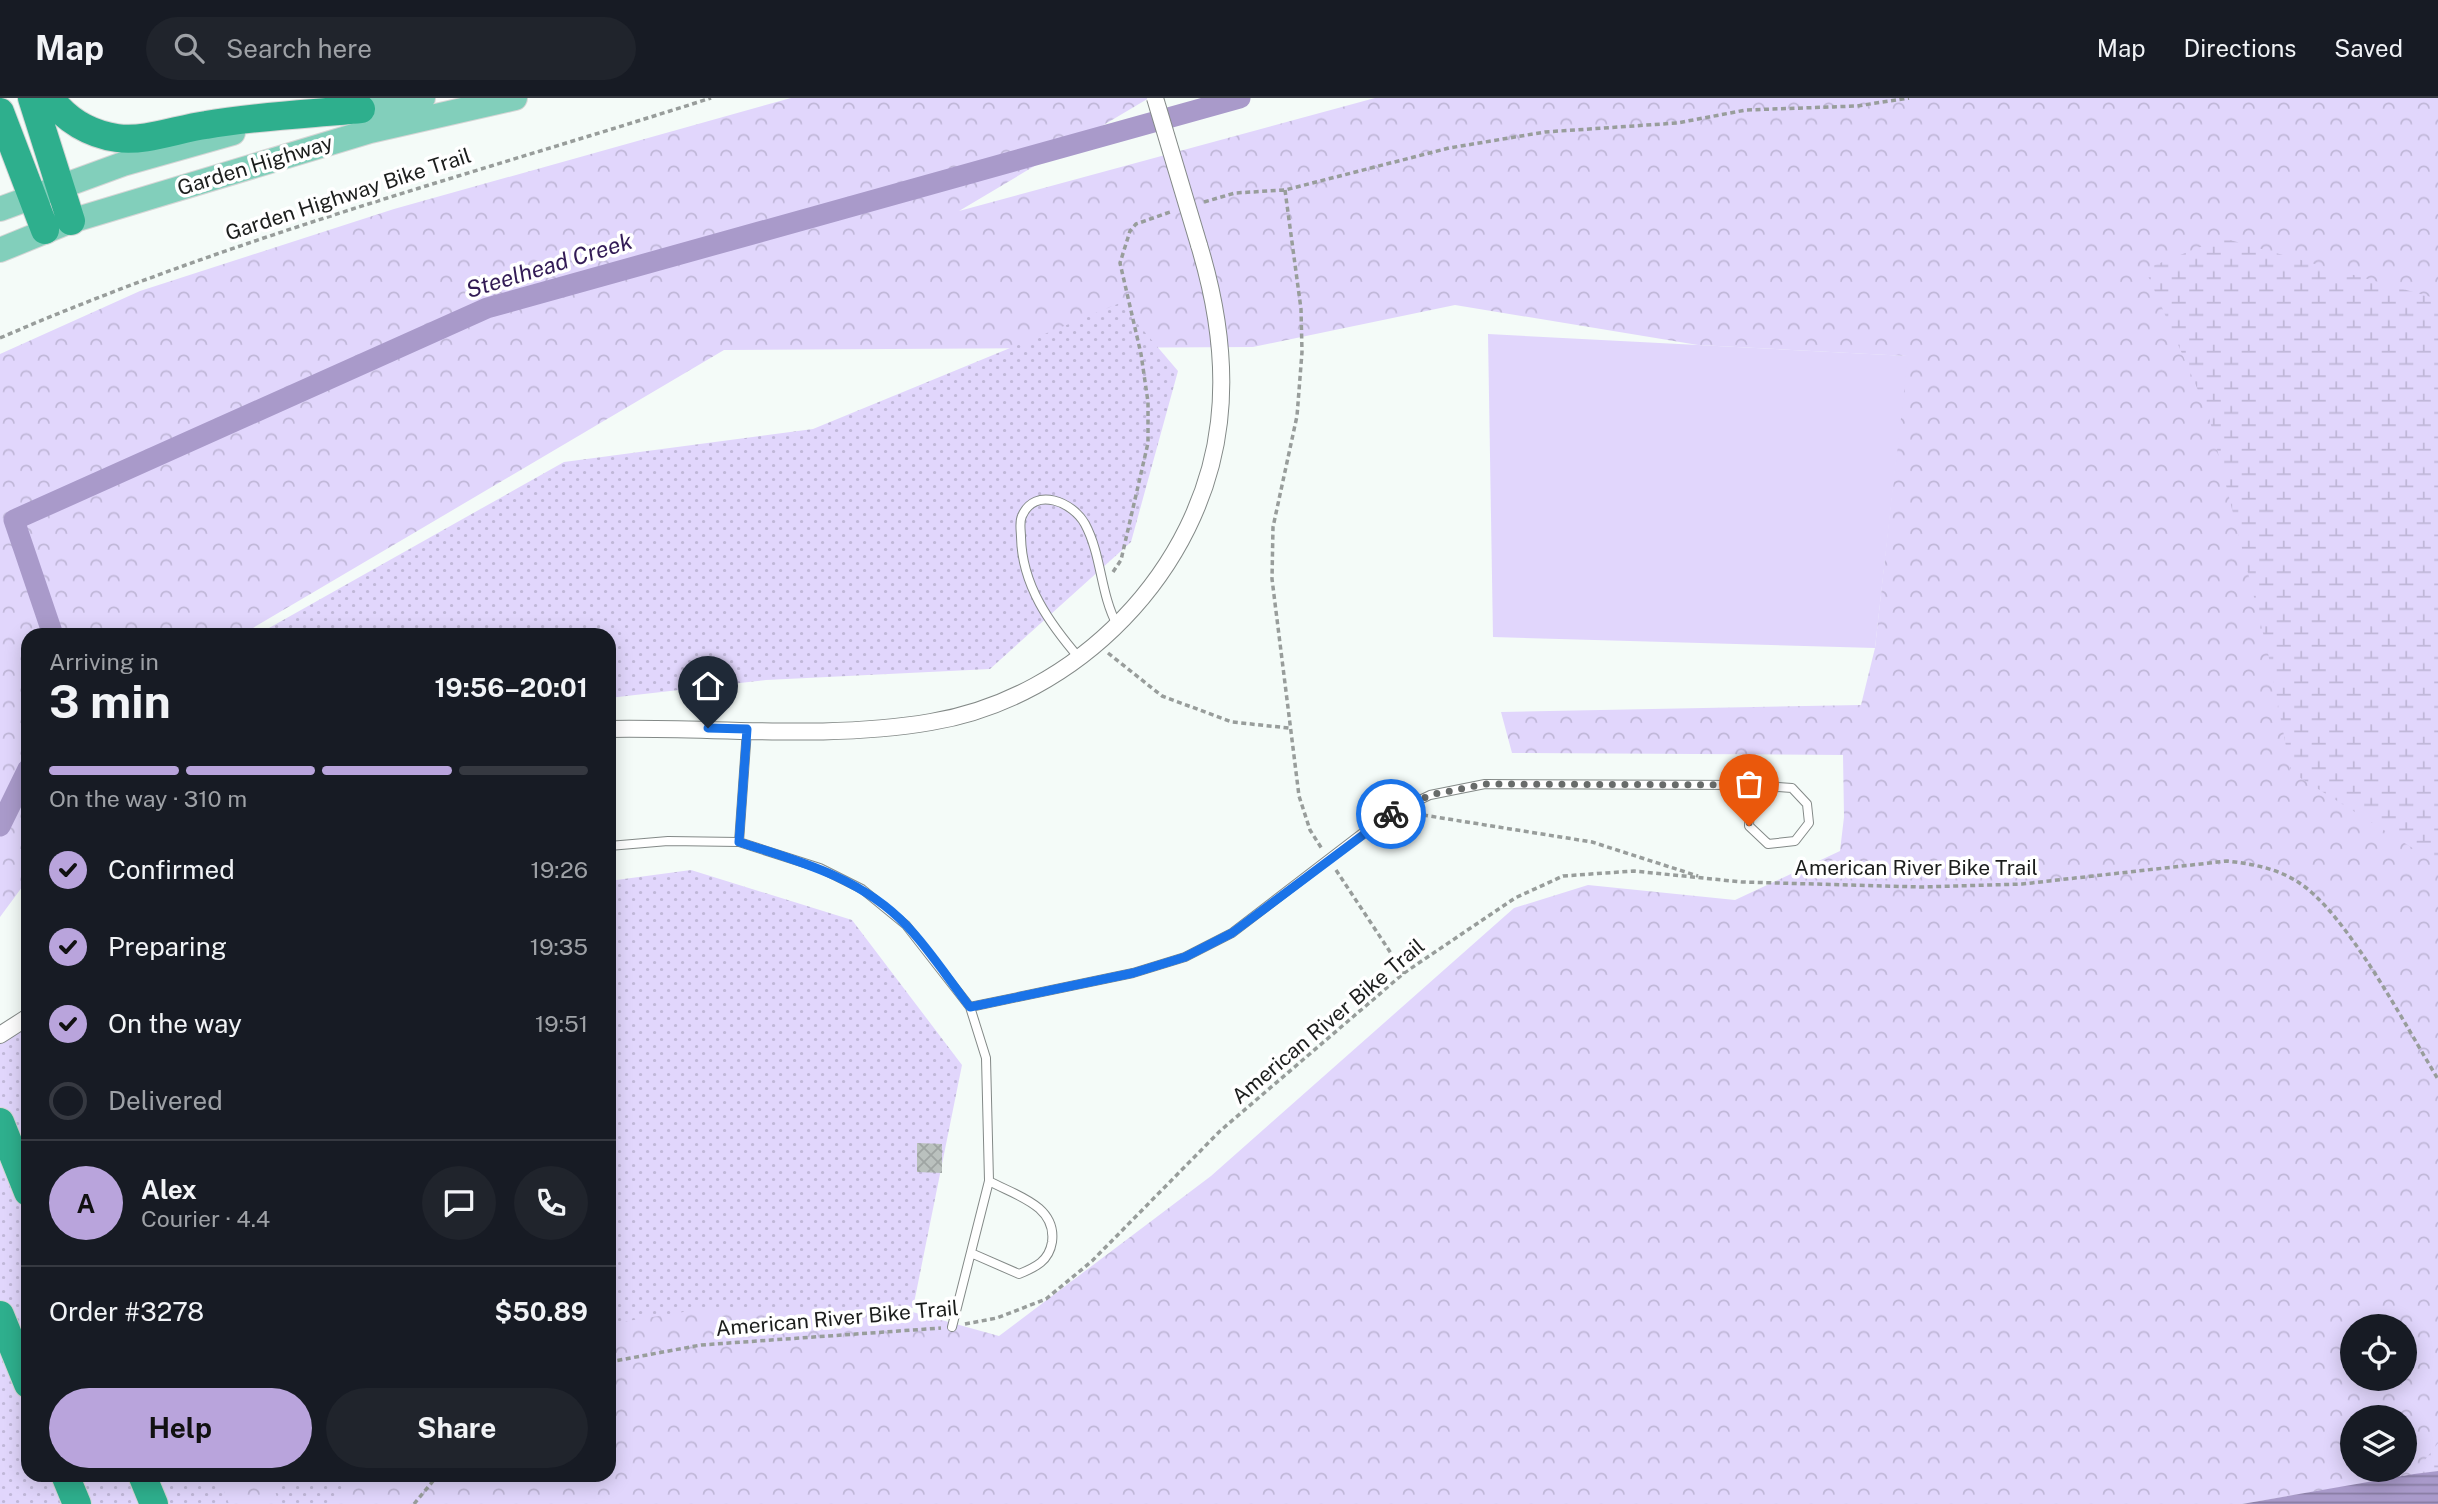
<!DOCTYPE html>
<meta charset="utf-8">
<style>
body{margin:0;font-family:"Public Sans",sans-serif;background:#20242c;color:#f1f3f6;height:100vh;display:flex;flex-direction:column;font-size:26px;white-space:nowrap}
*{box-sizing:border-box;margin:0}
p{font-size:23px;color:#9ea1a6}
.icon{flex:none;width:38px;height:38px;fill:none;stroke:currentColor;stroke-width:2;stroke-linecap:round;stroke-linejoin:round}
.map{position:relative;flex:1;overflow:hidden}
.panel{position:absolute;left:21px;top:530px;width:595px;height:854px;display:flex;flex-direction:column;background:#171b24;border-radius:21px;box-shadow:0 4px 18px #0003}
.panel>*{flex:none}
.controls{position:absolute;left:2340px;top:1216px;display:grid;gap:14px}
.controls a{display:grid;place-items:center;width:77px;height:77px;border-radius:50%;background:#171b24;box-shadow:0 4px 18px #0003;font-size:35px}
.pin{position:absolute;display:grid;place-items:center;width:60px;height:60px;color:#fff;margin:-72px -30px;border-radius:50% 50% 50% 0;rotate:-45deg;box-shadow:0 0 7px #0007}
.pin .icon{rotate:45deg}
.courier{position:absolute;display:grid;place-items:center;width:70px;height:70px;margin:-35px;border:5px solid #1a73e8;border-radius:50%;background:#fff;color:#222;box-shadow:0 2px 9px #0007}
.overview em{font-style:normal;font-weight:700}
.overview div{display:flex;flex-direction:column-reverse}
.overview{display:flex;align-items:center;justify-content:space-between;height:119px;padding:0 28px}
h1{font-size:46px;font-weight:700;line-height:52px}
.bar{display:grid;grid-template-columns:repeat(4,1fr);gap:10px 7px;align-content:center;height:84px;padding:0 28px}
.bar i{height:9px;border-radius:5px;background:#363941}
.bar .selected{background:#b9a4dc}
.bar p{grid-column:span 4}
.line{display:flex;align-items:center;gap:18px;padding:0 28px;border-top:2px solid #363941}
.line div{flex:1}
.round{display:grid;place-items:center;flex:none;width:74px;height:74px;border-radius:37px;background:#20242c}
ol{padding:0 28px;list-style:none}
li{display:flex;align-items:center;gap:21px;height:77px}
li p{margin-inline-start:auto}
li .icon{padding:7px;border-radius:50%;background:#b9a4dc;color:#111;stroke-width:4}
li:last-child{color:#9ea1a6}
li i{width:38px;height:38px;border:4px solid #363941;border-radius:50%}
.cta{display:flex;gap:14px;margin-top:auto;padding:14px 28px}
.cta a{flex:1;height:80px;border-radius:42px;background:#b9a4dc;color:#111;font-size:28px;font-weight:700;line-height:80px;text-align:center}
.cta a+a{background:#20242c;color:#f1f3f6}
header{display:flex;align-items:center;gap:42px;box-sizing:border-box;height:98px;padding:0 35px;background:#171b24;border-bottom:2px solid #363941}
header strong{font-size:33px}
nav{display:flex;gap:38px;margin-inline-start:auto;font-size:24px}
.search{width:490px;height:63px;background:#20242c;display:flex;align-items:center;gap:18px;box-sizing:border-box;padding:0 24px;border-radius:38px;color:#9ea1a6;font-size:26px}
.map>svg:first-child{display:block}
.forest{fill:url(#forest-crowns);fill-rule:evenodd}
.wetland{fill:url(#wetland-marsh)}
.park{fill:url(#park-dots)}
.pitch{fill:#e1d6fc}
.water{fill:url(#water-rules)}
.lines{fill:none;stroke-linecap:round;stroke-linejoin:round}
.canal{stroke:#a99aca;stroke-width:21}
.building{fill:url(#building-cross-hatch)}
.service-casing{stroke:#838987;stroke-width:10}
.minor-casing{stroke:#838987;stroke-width:18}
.primary-casing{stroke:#d6d6d6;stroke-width:26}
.motorway-casing{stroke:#d6d6d6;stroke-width:30}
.path{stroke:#989d9b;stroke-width:3.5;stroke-dasharray:5 3.5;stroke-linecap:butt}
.service{stroke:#fff;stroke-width:8}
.minor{stroke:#fff;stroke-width:16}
.primary{stroke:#82cfbb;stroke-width:24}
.motorway{stroke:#2eaf8d;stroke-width:28}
.minor-bridge-casing{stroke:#838987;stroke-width:18;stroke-linecap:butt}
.minor-bridge{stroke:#fff;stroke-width:16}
.done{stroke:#686b6a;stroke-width:7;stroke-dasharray:0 12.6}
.route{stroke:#1a73e8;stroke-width:9}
.labels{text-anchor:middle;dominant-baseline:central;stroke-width:7;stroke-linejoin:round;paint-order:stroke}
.street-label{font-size:21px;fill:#1c1e1d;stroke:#fff}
.water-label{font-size:23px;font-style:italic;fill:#321b55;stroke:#fff}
</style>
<header>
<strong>Map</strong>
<div class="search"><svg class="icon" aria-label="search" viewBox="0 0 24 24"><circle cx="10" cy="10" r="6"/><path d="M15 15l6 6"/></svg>Search here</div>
<nav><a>Map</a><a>Directions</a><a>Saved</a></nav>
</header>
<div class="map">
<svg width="2438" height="1406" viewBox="0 0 2438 1406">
<defs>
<pattern id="forest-crowns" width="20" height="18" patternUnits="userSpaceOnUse" patternTransform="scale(1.75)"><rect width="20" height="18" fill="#e1d6fc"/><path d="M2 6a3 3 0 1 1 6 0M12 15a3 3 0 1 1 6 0" fill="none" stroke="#c0b7d8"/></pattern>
<pattern id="wetland-marsh" width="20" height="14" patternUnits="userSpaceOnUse" patternTransform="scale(1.75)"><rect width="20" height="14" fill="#e1d6fc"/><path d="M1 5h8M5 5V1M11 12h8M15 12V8" fill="none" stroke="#c0b7d8"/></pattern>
<pattern id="park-dots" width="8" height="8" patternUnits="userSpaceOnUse" patternTransform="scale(1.75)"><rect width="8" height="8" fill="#e1d6fc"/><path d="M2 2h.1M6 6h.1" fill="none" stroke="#c0b7d8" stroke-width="1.8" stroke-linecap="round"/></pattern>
<pattern id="water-rules" width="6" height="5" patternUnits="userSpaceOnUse" patternTransform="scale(1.75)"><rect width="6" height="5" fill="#a99aca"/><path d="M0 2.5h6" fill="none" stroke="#897da3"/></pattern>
<pattern id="building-cross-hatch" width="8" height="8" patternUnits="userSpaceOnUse" patternTransform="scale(1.75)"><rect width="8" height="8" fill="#bac1be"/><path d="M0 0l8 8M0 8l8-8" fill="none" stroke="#9fa5a3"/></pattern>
</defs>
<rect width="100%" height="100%" fill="#f4fbf8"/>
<path class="forest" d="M791,0H1149L959,113L1375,0H2438V1373L2242,1406H193L181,1377H609V1156L898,1210L999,1238L1211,1078L1514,810L1588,787L1735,802L1840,753L1844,719L1843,657L1512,655L1501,614L1861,607L1875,550L1907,258L1698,247L1455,207L1253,249L724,252L241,537H28V781L0,819V256L140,193L394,111ZM2352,1228H2404V1281H2352ZM2352,1320H2404V1372H2352Z"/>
<path class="wetland" d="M2223,140L2438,201V766L2291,674L2268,555L2208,315L2145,171Z
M2438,1345V1373L2414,1376Z"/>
<path class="park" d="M1120,205L1178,273L1131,444L990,571L766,582L609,600V537H261L269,530L564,364L813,331Z
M691,772L852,822L962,967L913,1210H708L609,1226V783Z
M28,920V1377H218L229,1406H0V941Z
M268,1377H355L326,1406H280Z"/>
<path class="pitch" d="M1488,236L1908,258L1875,550L1493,539Z"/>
<path class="water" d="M2438,1373V1406H2242L2414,1376Z"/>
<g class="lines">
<path class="canal" d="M53,537L14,422L487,210L1240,0
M0,728L28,671"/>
</g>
<path class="building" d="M917,1045L942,1046V1075L917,1074Z"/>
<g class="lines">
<defs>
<path id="service" d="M1080,561C1050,526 1022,488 1021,439C1021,433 1019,424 1022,418C1035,388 1073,404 1085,426C1102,458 1100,495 1117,527
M739,744L747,632
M609,748L668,743L739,744L820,770L862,791L906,827L970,909L986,960L989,1083L952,1229
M970,909L1133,875L1185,859L1232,835L1382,720L1430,697L1485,686L1751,687L1792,690L1807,706L1809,725L1795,743L1768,746L1749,728L1751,687
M971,1155L1019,1176C1036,1169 1049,1163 1052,1144C1057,1107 1014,1097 989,1083"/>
<path id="minor" d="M609,631C715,629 826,642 931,624C1077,600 1202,472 1219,324C1226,265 1216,203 1199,147
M0,937L28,919"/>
<path id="primary" d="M341,15L423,0
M0,111L123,66L233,35
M0,152L71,123L370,33L515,0"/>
<path id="motorway" d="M32,0L71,123
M50,0C66,22 90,36 117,40C146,44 177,31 206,27C257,18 309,16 361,11
M0,14L45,132
M0,1024L28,1094
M0,1217L28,1286
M65,1377L77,1406
M142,1377L154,1406"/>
</defs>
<use href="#service" class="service-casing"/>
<use href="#minor" class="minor-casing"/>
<use href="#primary" class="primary-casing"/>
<use href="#motorway" class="motorway-casing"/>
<path class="path" d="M1285,92L1301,211L1302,254L1297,318L1273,429L1272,481L1299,698L1310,732L1322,751
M1204,104L1235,95L1285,92L1449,50L1545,34L1677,25L1746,12L1857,8L1909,0
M0,240C230,140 473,76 711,0
M1113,474L1121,462L1148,345V304L1141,256L1120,165L1130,133L1136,126L1173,113
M1108,555L1162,598L1232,624L1289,630
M1423,717L1592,744L1698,778
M1336,772L1404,875
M965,1226L997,1220L1046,1201L1092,1163L1220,1033L1404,875L1515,800L1563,778L1634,773L1742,784L1921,789L2022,786L2227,763C2252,766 2276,770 2298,784C2347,815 2406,929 2438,981
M609,1264L701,1247L941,1230
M414,1406L438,1377"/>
<use href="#service" class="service"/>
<use href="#minor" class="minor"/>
<use href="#primary" class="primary"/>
<use href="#motorway" class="motorway"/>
<defs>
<path id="minor-bridge" d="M1155,0L1199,147"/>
</defs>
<use href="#minor-bridge" class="minor-bridge-casing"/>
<use href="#minor-bridge" class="minor-bridge"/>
</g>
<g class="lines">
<path class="done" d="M1391,716L1430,697L1485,686L1751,687L1749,728"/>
<path class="route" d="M708,630L747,631L739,744C799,763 862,780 907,828C930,852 949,882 970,909L1133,875L1185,859L1232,835L1391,716"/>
</g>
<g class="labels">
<g class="street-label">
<text transform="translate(255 67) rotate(-17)">Garden Highway</text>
<text transform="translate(348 96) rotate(-18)">Garden Highway Bike Trail</text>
<text x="1916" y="769">American River Bike Trail</text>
<text transform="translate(1328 923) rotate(-40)">American River Bike Trail</text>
<text transform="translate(837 1220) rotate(-5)">American River Bike Trail</text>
</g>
<g class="water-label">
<text transform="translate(549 167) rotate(-17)">Steelhead Creek</text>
</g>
</g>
</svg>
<div class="controls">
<a><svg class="icon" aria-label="locate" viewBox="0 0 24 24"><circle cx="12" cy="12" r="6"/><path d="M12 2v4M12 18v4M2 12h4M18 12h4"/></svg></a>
<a><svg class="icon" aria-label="layers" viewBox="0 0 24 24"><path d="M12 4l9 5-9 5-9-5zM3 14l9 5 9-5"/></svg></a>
</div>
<div class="pin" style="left:1749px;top:728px;background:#ea580c"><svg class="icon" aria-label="bag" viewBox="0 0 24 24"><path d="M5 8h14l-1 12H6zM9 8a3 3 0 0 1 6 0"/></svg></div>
<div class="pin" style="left:708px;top:630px;background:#1f2937"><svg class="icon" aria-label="home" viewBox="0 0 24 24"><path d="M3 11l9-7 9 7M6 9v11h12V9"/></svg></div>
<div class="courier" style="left:1391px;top:716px"><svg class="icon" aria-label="bike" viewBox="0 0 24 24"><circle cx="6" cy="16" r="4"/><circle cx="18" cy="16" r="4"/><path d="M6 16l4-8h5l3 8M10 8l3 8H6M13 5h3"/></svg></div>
<section class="panel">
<div class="overview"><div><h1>3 min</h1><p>Arriving in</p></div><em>19:56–20:01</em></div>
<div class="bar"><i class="selected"></i><i class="selected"></i><i class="selected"></i><i></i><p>On the way · 310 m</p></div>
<ol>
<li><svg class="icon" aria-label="check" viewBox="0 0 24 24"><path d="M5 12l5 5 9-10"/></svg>Confirmed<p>19:26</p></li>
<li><svg class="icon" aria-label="check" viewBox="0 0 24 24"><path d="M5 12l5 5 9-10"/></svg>Preparing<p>19:35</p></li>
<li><svg class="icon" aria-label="check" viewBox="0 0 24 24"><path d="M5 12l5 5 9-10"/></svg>On the way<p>19:51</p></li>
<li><i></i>Delivered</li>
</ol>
<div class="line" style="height:126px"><b class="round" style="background:#b9a4dc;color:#111">A</b><div><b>Alex</b><p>Courier · 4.4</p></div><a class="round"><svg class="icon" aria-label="chat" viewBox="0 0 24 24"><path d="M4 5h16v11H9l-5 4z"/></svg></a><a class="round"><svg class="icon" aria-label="phone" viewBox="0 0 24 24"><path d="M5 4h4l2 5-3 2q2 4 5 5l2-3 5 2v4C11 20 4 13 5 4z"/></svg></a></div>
<div class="line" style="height:91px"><div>Order #3278</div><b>$50.89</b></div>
<div class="cta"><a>Help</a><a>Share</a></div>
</section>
</div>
